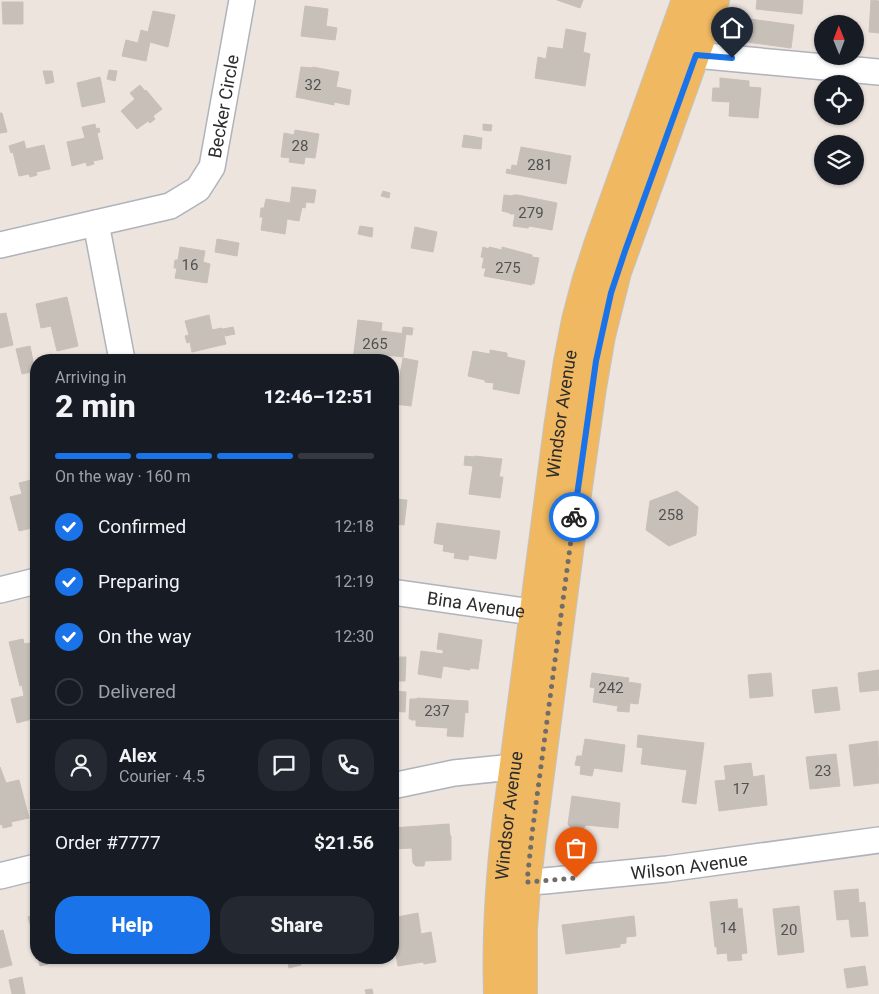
<!DOCTYPE html>
<meta charset="utf-8">
<style>
body{margin:0;font-family:Roboto,sans-serif;background:#242831;color:#f1f3f6;height:100vh;display:flex;flex-direction:column;font-size:19px;white-space:nowrap}
*{box-sizing:border-box;margin:0}
p{font-size:16px;color:#9ea1a6}
.icon{flex:none;width:28px;height:28px;fill:none;stroke:currentColor;stroke-width:2;stroke-linecap:round;stroke-linejoin:round}
.map{position:relative;flex:1;overflow:hidden}
.sheet{position:absolute;left:30px;top:354px;width:369px;height:610px;display:flex;flex-direction:column;background:#171b24;border-radius:20px;box-shadow:0 1px 4px #0004}
.sheet>*{flex:none}
.needle{width:32px;rotate:359deg}
.tools{position:absolute;left:814px;top:15px;display:grid;gap:10px}
.tools a{display:grid;place-items:center;width:50px;height:50px;border-radius:50%;background:#171b24;box-shadow:0 1px 4px #0004;font-size:25px}
.pin{position:absolute;display:grid;place-items:center;width:42px;height:42px;color:#fff;margin:-51px -21px;border-radius:50% 50% 50% 0;rotate:-45deg;box-shadow:0 0 5px #0007}
.pin .icon{rotate:45deg}
.courier{position:absolute;display:grid;place-items:center;width:50px;height:50px;margin:-25px;border:4px solid #1a73e8;border-radius:50%;background:#fff;color:#222;box-shadow:0 1px 6px #0007}
.headline em{font-style:normal;font-weight:800}
.headline div{display:flex;flex-direction:column-reverse}
.headline{display:flex;align-items:center;justify-content:space-between;height:85px;padding:0 25px}
h1{font-size:32px;font-weight:800;line-height:38px}
.bar{display:grid;grid-template-columns:repeat(4,1fr);gap:8px 5px;align-content:center;height:60px;padding:0 25px}
.bar i{height:6px;border-radius:4px;background:#363941}
.bar .active{background:#1a73e8}
.bar p{grid-column:span 4}
.line{display:flex;align-items:center;gap:12px;padding:0 25px;border-top:1px solid #363941}
.line div{flex:1}
.round{display:grid;place-items:center;flex:none;width:52px;height:52px;border-radius:20px;background:#242831}
ol{padding:0 25px;list-style:none}
li{display:flex;align-items:center;gap:15px;height:55px}
li p{margin-inline-start:auto}
li .icon{padding:5px;border-radius:50%;background:#1a73e8;color:#fff;stroke-width:4}
li:last-child{color:#9ea1a6}
li i{width:28px;height:28px;border:2px solid #363941;border-radius:50%}
.cta{display:flex;gap:10px;margin-top:auto;padding:10px 25px}
.cta a{flex:1;height:58px;border-radius:20px;background:#1a73e8;color:#fff;font-size:20px;font-weight:800;line-height:58px;text-align:center}
.cta a+a{background:#242831;color:#f1f3f6}
.map>svg:first-child{display:block}
.building{fill:#c6c0b9;stroke:#c9c0b8}
.lines{fill:none;stroke-linecap:round;stroke-linejoin:round}
.minor-casing{stroke:#aeb3bc;stroke-width:28}
.major-casing{stroke:#c4c4c4;stroke-width:30}
.minor{stroke:#fff;stroke-width:25}
.major{stroke:#efb861;stroke-width:28}
.done{stroke:#706c6a;stroke-width:5;stroke-dasharray:0 9}
.route{stroke:#1a73e8;stroke-width:6}
.labels{text-anchor:middle;dominant-baseline:central;stroke-width:4;stroke-linejoin:round;paint-order:stroke}
.number-label{font-size:15px;fill:#52514f}
.street-label{font-size:18px;fill:#2c2c2c;stroke:#fff}
</style>
<div class="map">
<svg width="879" height="994" viewBox="0 0 879 994">
<rect width="100%" height="100%" fill="#ede4de"/>
<path class="building" d="M557,0H583L580,8Z
M757,0H803L802,14L756,9Z
M871,0L879,1V33L869,32Z
M2,2H23V24H3Z
M305,6L328,9L326,26L337,28L335,40L301,36Z
M153,11L175,15L168,47L150,42L146,61L122,56L126,40L138,43L141,30L148,32Z
M743,18L794,25L791,48L739,41Z
M566,29L586,33L583,52L590,54L585,86L535,78L538,57L546,59L548,47L563,49Z
M301,67L313,68V67L339,72L336,87L351,90L349,105L334,102V105L296,97Z
M109,70L117,71L115,81L107,79Z
M43,71H52L54,82L46,84Z
M100,77L105,102L82,107L77,83Z
M720,78L749,81V87L761,88L758,118L729,116L730,102L712,101L713,88H720Z
M140,85L145,91L146,90L162,109L153,116L155,119L150,123L148,121L137,129L121,111L135,99L130,93Z
M0,113H2L7,132L0,133Z
M95,124L96,129L99,128L100,132L97,133L103,159L93,161L94,164L87,166L86,162L72,166L67,142L85,138L82,127Z
M483,124L492,125L491,131L483,130Z
M295,130L319,134L315,158L305,157L304,164L289,162L290,158L281,157L284,133L294,135Z
M464,135L482,138L481,149L462,147Z
M24,141L26,149L44,145L50,169L36,172L37,175L30,177L29,174L19,176L13,152L11,153L9,146Z
M521,147L571,156L566,184L506,173L507,169L511,170L512,165L517,166Z
M292,187L316,190L314,203L306,202L305,208L302,207L299,221L287,219L285,234L261,230L263,217H260L261,208H264L266,199L290,203Z
M383,191L390,193L389,198L381,196Z
M504,195L513,196L510,213L502,211Z
M513,195H518L557,203L552,230L529,226L528,228L513,226L515,214H510V213Z
M360,226L373,228L372,237L358,234Z
M415,227L437,232L433,252L411,248Z
M217,239L239,243L237,256L215,252Z
M180,247L205,251L203,262L210,264L207,283L175,278L177,268H174L175,260H178Z
M483,247L489,249V247L502,250V247L532,255V257L539,258L534,284L532,283V285L484,276L486,268H482L484,258L481,257Z
M67,297L78,346L57,351L51,326L41,328L36,304Z
M6,313L13,345L0,348V314Z
M209,315L212,330L222,328L226,344L192,352L190,342L187,343L185,336L189,335L185,321Z
M358,320L382,323L381,331L406,334L403,357L378,354L377,360H353Z
M233,327L235,334L225,336L223,329Z
M403,327L413,328L412,335L402,334Z
M30,346L35,371L22,374L16,349Z
M490,350L507,353V357L525,361L519,394L493,389L494,383L485,382V380L468,376L473,351L490,354Z
M403,358L418,361L411,406L395,404Z
M465,456L474,457V456L502,459L499,477H503L500,498L469,494L473,466L464,465Z
M31,480L36,502V527L19,531L10,497L22,494L19,483Z
M392,490L397,491L396,499L407,500L404,525L395,524V528L392,527Z
M677,491L698,507L696,535L669,546L646,530L650,501Z
M437,523L500,531L496,559L469,555L468,560L454,558L455,553L443,551L444,545L434,543Z
M439,633L482,640L478,669L470,668V670L443,666L441,678L418,674L421,651L443,654V650L437,649Z
M23,639L24,644L35,642L36,646V718L17,723L11,699L24,696L22,685L20,686L9,642Z
M392,657H406L405,681H392Z
M879,670V690L860,692L858,673Z
M592,673L629,678L628,682L641,684L638,704L630,703L629,712L617,711L618,706L593,702L595,688L590,687Z
M771,673L773,696L750,698L748,675Z
M837,687L840,710L815,713L812,690Z
M392,691L406,692L405,712L392,711Z
M417,698L468,701V713L465,712L463,737L447,736L448,728L416,726V720H411V719H409L410,699H417Z
M638,735L704,743L696,804L682,802L687,770L641,764L643,748L637,747Z
M585,739L625,745L622,772L594,768L592,776L580,774L581,766L575,765L577,756H582Z
M878,741L879,783L854,786L849,745Z
M836,754L840,786L810,789L806,757Z
M751,763L753,777L764,775L767,805L719,811L715,781L726,780L724,766Z
M0,767L6,783L19,780L29,818L11,822L12,826L3,828L2,824L0,825Z
M572,796L620,803L618,828L585,825V827L580,831L571,829L568,824Z
M449,824L450,836H451V860L425,861L424,866H416L413,863L412,848L392,849V828Z
M858,889L859,903L865,902L868,936L851,937L849,919L837,920L834,891Z
M737,899L738,909L742,908L747,953L741,954L742,960L728,961L727,953L717,954V947H715L710,902Z
M799,906L804,952L778,955L773,909Z
M418,913L421,934L431,932L436,962L424,964L423,962L398,966L392,933V918Z
M36,914V945L28,917Z
M634,916L636,936L626,937V943L620,944V947L566,954L562,925Z
M3,930L12,965L0,968V931Z
M38,958H55L47,960L48,964L40,966Z
M287,958H299L301,965L289,968Z
M865,966L868,985L847,988L844,969Z
M22,977L25,994H12L9,980Z
M372,989L373,994H366L365,990Z"/>
<g class="lines">
<defs>
<g id="minor">
<path d="M695,55L879,72"/>
<path d="M96,223L122,360"/>
<path id="s1" d="M0,245L170,206L198,189L212,167L242,0"/>
<path d="M0,590L36,581"/>
<path id="s2" d="M392,592L553,615"/>
<path d="M392,786L454,773L513,767L533,770"/>
<path d="M0,876L36,867"/>
<path id="s3" d="M508,880L527,882L544,881L667,869L879,840"/>
</g>
<g id="major">
<path id="s4" d="M498,994C496,935 500,877 507,818L558,428L568,361L576,320L586,282L599,242L686,0"/>
<path d="M523,994V929L526,889L532,835L570,544L592,388L601,336L617,272L715,0"/>
</g>
</defs>
<use href="#minor" class="minor-casing"/>
<use href="#major" class="major-casing"/>
<use href="#minor" class="minor"/>
<use href="#major" class="major"/>
</g>
<g class="lines">
<path class="done" d="M574,517L532,834L527,882L576,878"/>
<path class="route" d="M574,517L596,361L611,293L625,251L696,55L732,58"/>
</g>
<g class="labels">
<g class="number-label">
<text x="313" y="85">32</text>
<text x="300" y="146">28</text>
<text x="540" y="165">281</text>
<text x="531" y="213">279</text>
<text x="190" y="265">16</text>
<text x="508" y="268">275</text>
<text x="375" y="344">265</text>
<text x="671" y="515">258</text>
<text x="611" y="688">242</text>
<text x="437" y="711">237</text>
<text x="823" y="771">23</text>
<text x="741" y="789">17</text>
<text x="728" y="928">14</text>
<text x="789" y="930">20</text>
</g>
<g class="street-label">
<text stroke="none"><textPath href="#s1" startOffset="295">Becker Circle</textPath></text>
<text stroke="none"><textPath href="#s4" startOffset="584">Windsor Avenue</textPath></text>
<text stroke="none"><textPath href="#s2" startOffset="85">Bina Avenue</textPath></text>
<text stroke="none"><textPath href="#s4" startOffset="179">Windsor Avenue</textPath></text>
<text stroke="none"><textPath href="#s3" startOffset="182">Wilson Avenue</textPath></text>
</g>
</g>
</svg>
<div class="tools">
<a><svg class="needle" viewBox="-14 -14 28 28"><path d="M0-13l5 13h-10z" fill="#e53935"/><path d="M0 13l5-13h-10z" fill="#9ea1a6"/></svg></a>
<a><svg class="icon" aria-label="locate" viewBox="0 0 24 24"><circle cx="12" cy="12" r="6"/><path d="M12 2v4M12 18v4M2 12h4M18 12h4"/></svg></a>
<a><svg class="icon" aria-label="layers" viewBox="0 0 24 24"><path d="M12 4l9 5-9 5-9-5zM3 14l9 5 9-5"/></svg></a>
</div>
<div class="pin" style="left:576px;top:878px;background:#ea580c"><svg class="icon" aria-label="bag" viewBox="0 0 24 24"><path d="M5 8h14l-1 12H6zM9 8a3 3 0 0 1 6 0"/></svg></div>
<div class="pin" style="left:732px;top:58px;background:#1f2937"><svg class="icon" aria-label="home" viewBox="0 0 24 24"><path d="M3 11l9-7 9 7M6 9v11h12V9"/></svg></div>
<div class="courier" style="left:574px;top:517px"><svg class="icon" aria-label="bike" viewBox="0 0 24 24"><circle cx="6" cy="16" r="4"/><circle cx="18" cy="16" r="4"/><path d="M6 16l4-8h5l3 8M10 8l3 8H6M13 5h3"/></svg></div>
<section class="sheet">
<div class="headline"><div><h1>2 min</h1><p>Arriving in</p></div><em>12:46–12:51</em></div>
<div class="bar"><i class="active"></i><i class="active"></i><i class="active"></i><i></i><p>On the way · 160 m</p></div>
<ol>
<li><svg class="icon" aria-label="check" viewBox="0 0 24 24"><path d="M5 12l5 5 9-10"/></svg>Confirmed<p>12:18</p></li>
<li><svg class="icon" aria-label="check" viewBox="0 0 24 24"><path d="M5 12l5 5 9-10"/></svg>Preparing<p>12:19</p></li>
<li><svg class="icon" aria-label="check" viewBox="0 0 24 24"><path d="M5 12l5 5 9-10"/></svg>On the way<p>12:30</p></li>
<li><i></i>Delivered</li>
</ol>
<div class="line" style="height:90px"><a class="round"><svg class="icon" aria-label="person" viewBox="0 0 24 24"><circle cx="12" cy="8" r="4"/><path d="M4 21q1-7 8-7t8 7"/></svg></a><div><b>Alex</b><p>Courier · 4.5</p></div><a class="round"><svg class="icon" aria-label="chat" viewBox="0 0 24 24"><path d="M4 5h16v11H9l-5 4z"/></svg></a><a class="round"><svg class="icon" aria-label="phone" viewBox="0 0 24 24"><path d="M5 4h4l2 5-3 2q2 4 5 5l2-3 5 2v4C11 20 4 13 5 4z"/></svg></a></div>
<div class="line" style="height:65px"><div>Order #7777</div><b>$21.56</b></div>
<div class="cta"><a>Help</a><a>Share</a></div>
</section>
</div>
